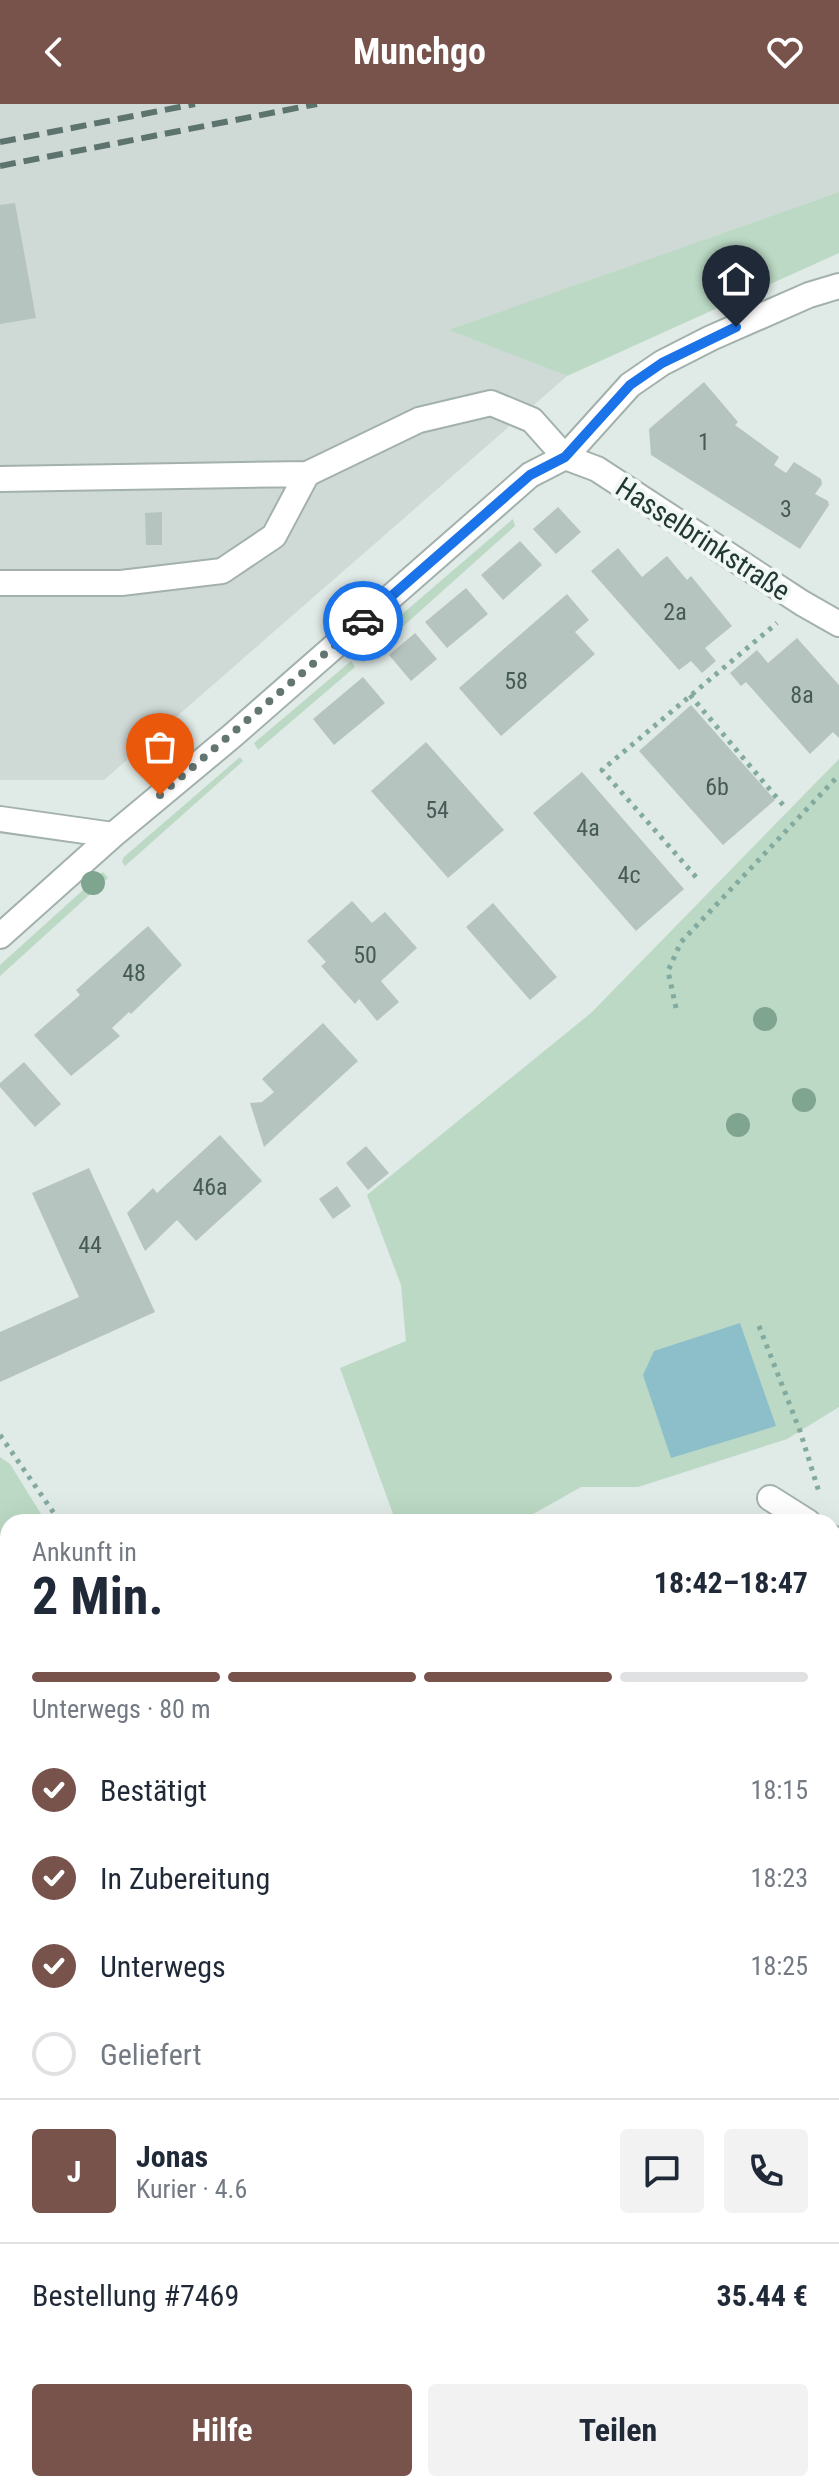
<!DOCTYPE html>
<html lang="de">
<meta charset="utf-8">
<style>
body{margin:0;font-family:"Roboto Condensed",sans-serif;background:#f2f2f3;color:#1f2937;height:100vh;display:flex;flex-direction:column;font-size:30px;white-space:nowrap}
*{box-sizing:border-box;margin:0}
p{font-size:26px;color:#747a83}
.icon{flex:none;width:44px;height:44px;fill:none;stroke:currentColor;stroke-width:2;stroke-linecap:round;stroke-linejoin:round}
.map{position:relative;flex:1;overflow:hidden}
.panel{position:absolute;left:0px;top:1410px;width:840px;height:978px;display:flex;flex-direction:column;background:#fff;border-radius:24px 24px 0 0;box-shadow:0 8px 32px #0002}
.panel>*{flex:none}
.pin{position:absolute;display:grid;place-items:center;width:68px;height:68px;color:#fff;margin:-82px -34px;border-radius:50% 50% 50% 0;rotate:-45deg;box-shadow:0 0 8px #0007}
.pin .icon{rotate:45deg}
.courier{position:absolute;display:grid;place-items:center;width:80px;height:80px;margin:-40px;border:6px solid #1a73e8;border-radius:50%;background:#fff;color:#222;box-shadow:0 2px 10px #0007}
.summary em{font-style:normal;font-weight:700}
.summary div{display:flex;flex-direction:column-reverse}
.summary{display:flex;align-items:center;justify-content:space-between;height:136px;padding:0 32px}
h1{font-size:52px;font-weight:700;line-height:60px}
.bar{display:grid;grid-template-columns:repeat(4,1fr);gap:12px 8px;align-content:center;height:96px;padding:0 32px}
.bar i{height:10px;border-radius:6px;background:#e0e1e3}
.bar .active{background:#78534b}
.bar p{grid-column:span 4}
.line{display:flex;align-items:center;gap:20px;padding:0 32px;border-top:2px solid #e0e1e3}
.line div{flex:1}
.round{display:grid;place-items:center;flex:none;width:84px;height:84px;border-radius:8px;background:#f2f2f3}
ol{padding:0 32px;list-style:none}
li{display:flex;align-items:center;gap:24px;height:88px}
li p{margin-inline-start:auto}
li .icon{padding:8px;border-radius:50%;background:#78534b;color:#fff;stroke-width:4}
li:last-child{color:#747a83}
li i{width:44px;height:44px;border:4px solid #e0e1e3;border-radius:50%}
.primary-button{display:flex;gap:16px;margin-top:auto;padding:16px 32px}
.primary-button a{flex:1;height:92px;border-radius:8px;background:#78534b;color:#fff;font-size:32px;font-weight:700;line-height:92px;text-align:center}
.primary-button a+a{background:#f2f2f3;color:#1f2937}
header{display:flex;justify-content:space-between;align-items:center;height:104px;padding:0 32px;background:#78534b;color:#fff;font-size:36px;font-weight:700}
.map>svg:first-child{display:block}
.built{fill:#cfd9d5}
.green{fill:#bbd9c4}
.water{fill:#8dbfca}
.building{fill:#b6c4bf}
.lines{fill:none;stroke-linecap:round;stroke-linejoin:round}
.minor-casing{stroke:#a3b1ad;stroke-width:28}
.path{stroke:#83aa9f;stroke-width:5;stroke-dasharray:4 6;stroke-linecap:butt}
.minor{stroke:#fff;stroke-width:24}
.rail{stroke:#5d746e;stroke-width:6;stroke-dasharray:16 8;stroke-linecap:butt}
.tree{fill:#7fa490}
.done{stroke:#647672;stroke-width:8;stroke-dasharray:0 14.4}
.route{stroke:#1a73e8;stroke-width:10}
.labels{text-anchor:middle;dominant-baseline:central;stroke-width:8;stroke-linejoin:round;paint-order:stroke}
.number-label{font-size:24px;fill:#475b56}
.street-label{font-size:28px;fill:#223833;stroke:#f0f7f4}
</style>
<header><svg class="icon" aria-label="back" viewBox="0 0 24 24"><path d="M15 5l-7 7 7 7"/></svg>Munchgo<svg class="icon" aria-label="heart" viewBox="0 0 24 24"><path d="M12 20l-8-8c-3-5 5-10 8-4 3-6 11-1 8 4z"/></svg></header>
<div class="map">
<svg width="839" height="2387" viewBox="0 0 839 2387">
<rect width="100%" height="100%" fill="#e0eae6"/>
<path class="built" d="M0,0H839V88L450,226L567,272L104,676H0Z
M9,2380H492L494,2387H12Z"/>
<path class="green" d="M839,88V149L567,272L449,226Z
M513,415L515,422L380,543L372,536Z
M351,557L355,563L258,646L254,639Z
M240,653L243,657L125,762L122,758L124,753Z
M839,655V1303L787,1335L638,1383H581L519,1418H396L340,1264L406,1237L401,1181L367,1091L591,909Z
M103,768L108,774L0,872V861Z
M0,1353L10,1360L46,1418H8V2215L0,2195Z"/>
<path class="water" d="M740,1219L776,1322L671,1354L643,1271L654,1247Z"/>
<path class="building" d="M15,99L36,214L0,220V101Z
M704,278L738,318L735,321L779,353L774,361L786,369L794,358L821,375L822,380L815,390L828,397L829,401L800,445L651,351L649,325Z
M558,403L581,428L556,450L533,425Z
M162,408V441H146L145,409Z
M520,437L542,461L503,496L481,471Z
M618,444L642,473L667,452L687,476L691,472L732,522L705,544L716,557L702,569L691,557L679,566L591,467Z
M466,484L488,510L447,544L425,518Z
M567,490L589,516L575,528L595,550L501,632L459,584Z
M415,529L437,555L411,577L389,551Z
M797,534L839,581V634L833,628L810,650L746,578L741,582L730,569L757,546L768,559Z
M363,573L385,599L334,641L313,615Z
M691,601L775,696L723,741L639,647Z
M426,638L504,726L448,774L371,687Z
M582,668L684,785L636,827L533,709Z
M352,797L372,819L385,808L417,844L381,877L399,898L377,917L359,895L355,900L321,862L326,858L307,837Z
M493,799L557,873L530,896L466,823Z
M148,822L182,861L131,910L129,908L112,924L120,932L71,972L34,931L80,891L76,886Z
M323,919L358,957L264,1043L250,999L262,998L274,988L262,975Z
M24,958L61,1000L35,1023L0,983V979Z
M220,1031L262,1077L196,1137L177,1116L145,1147L127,1109L153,1084L157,1089Z
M366,1042L389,1069L368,1086L346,1059Z
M89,1064L155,1208L0,1278V1228L79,1193L32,1089Z
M337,1082L351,1102L333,1115L319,1095Z
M832,1497L839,1500L837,1554L832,1553Z
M837,1715L839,1782L832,1784V1716Z
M832,2013H839V2068L832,2069Z
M273,2380H472L474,2387H275Z
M528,2380H755L737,2387H531Z"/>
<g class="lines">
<defs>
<path id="minor" d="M0,375L307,370L419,316L491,299L532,316L565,353L597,365L802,499L839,520
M0,479H121L222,467L274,432L307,370
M0,715L113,731
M0,832L113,731L232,632L530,371L565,353L630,281L662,259L711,234L809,191L839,182
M770,1394L808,1418
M832,1434L839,1438
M832,2314L839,2325
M257,2380L258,2387"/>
</defs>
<use href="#minor" class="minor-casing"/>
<path class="path" d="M690,591L783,701
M696,773L602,666L777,519
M676,904L668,867L681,838L839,671
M759,1222L800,1327L819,1388
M0,1331L60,1418
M0,1465L8,1478
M0,1528L8,1524"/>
<use href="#minor" class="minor"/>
<path class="rail" d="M0,38L195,0
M0,62L317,0"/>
</g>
<g class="tree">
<circle cx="93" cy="779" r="12"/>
<circle cx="765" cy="915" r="12"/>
<circle cx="804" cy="996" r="12"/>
<circle cx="738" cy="1021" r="12"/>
</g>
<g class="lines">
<path class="done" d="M160,691L363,517"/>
<path class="route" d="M363,517L530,371L565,353L630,281L662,259L736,223"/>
</g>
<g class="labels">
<g class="number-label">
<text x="704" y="338">1</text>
<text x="786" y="405">3</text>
<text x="675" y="508">2a</text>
<text x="516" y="577">58</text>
<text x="802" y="591">8a</text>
<text x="717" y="683">6b</text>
<text x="437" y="706">54</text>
<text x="588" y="724">4a</text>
<text x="629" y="771">4c</text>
<text x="365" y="851">50</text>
<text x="134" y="869">48</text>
<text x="210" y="1083">46a</text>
<text x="90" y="1141">44</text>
</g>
<g class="street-label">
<text transform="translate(703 435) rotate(33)">Hasselbrinkstraße</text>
</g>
</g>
</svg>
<div class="pin" style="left:160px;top:691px;background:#ea580c"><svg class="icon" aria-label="bag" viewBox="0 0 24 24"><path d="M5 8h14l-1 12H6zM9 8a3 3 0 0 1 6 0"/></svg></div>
<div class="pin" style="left:736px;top:223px;background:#1f2937"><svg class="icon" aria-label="home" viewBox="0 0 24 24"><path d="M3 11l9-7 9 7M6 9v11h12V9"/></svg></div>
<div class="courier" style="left:363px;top:517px"><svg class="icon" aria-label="car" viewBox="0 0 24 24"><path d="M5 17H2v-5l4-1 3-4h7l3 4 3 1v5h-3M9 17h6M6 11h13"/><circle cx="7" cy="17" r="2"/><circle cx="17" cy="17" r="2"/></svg></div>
<section class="panel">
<div class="summary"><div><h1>2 Min.</h1><p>Ankunft in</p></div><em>18:42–18:47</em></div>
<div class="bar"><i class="active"></i><i class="active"></i><i class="active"></i><i></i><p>Unterwegs · 80 m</p></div>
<ol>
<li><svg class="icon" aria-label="check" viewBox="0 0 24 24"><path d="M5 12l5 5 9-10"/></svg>Bestätigt<p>18:15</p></li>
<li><svg class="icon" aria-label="check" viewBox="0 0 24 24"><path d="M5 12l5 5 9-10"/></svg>In Zubereitung<p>18:23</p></li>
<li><svg class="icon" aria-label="check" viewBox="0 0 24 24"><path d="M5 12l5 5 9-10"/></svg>Unterwegs<p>18:25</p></li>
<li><i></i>Geliefert</li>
</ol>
<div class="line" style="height:144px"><b class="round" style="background:#78534b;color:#fff">J</b><div><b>Jonas</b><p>Kurier · 4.6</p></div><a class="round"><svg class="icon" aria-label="chat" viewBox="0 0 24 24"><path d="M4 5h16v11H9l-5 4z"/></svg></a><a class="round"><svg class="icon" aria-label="phone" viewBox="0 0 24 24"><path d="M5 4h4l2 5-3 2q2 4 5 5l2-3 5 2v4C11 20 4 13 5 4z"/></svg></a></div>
<div class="line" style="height:104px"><div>Bestellung #7469</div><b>35.44 €</b></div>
<div class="primary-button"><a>Hilfe</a><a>Teilen</a></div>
</section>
</div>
